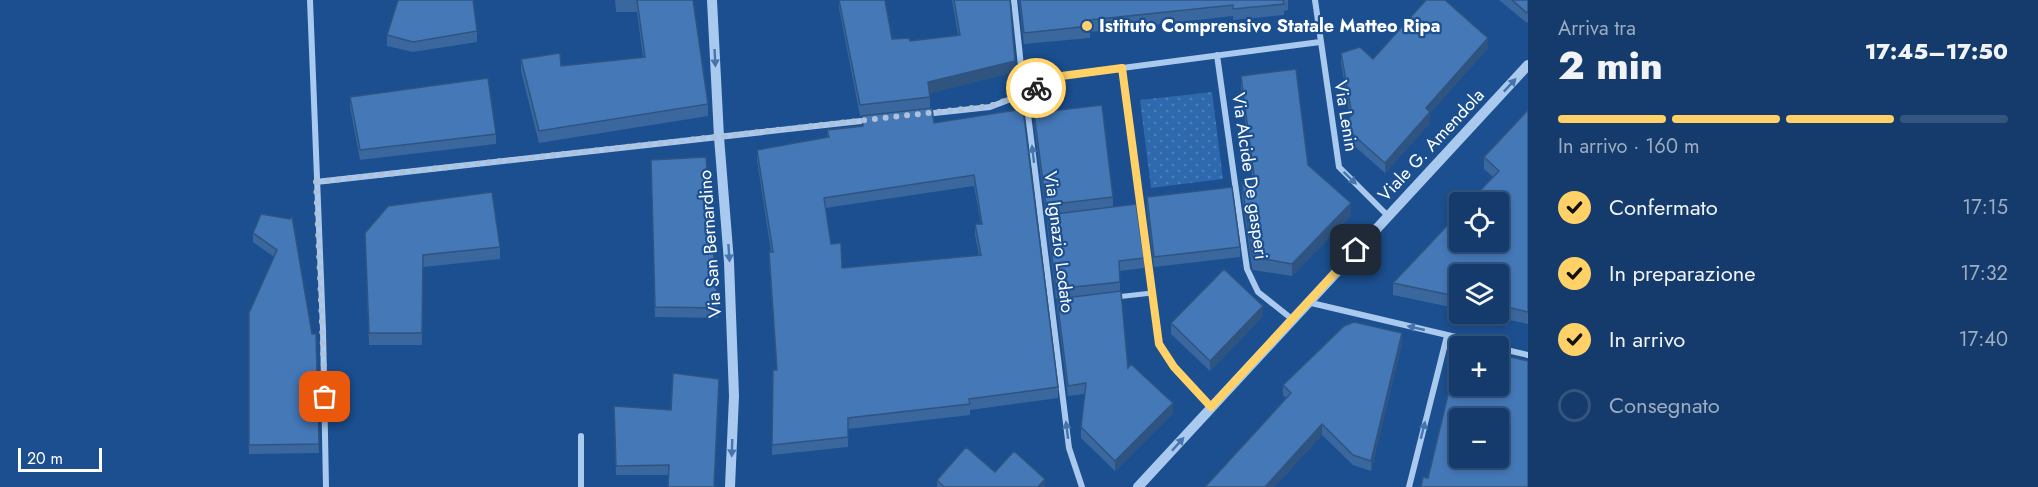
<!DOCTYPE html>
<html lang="it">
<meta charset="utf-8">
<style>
body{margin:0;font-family:Jost,sans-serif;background:#214673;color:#f1f3f6;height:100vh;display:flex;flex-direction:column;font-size:22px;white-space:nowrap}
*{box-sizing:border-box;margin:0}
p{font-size:20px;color:#9dadc1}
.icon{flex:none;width:33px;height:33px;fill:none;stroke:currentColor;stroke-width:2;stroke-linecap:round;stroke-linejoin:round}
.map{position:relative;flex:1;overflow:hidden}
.drawer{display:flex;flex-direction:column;background:#143b6b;width:510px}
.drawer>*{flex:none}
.buttons{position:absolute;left:1449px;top:192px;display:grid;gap:12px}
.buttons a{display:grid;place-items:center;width:60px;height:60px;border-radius:6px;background:#143b6b;box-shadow:0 3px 9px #0003,0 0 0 2px #33557e;font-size:30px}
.scale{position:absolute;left:18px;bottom:15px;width:84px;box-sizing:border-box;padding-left:6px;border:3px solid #fff;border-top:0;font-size:16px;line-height:21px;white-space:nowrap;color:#fff;-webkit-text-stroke:4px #1b4f8f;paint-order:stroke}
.pin{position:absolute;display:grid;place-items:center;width:51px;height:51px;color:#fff;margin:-26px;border-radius:12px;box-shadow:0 3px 9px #0006}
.courier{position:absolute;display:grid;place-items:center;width:60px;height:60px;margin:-30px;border:4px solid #ffd166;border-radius:50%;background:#fff;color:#222;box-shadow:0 2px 8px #0007}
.headline em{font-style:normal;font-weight:800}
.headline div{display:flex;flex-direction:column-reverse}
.headline{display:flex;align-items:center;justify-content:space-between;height:102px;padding:0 30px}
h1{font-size:39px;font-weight:800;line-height:45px}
.bar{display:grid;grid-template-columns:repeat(4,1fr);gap:9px 6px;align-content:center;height:72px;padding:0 30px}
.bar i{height:8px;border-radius:4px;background:#33557e}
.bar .active{background:#ffd166}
.bar p{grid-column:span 4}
ol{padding:0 30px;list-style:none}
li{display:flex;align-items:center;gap:18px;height:66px}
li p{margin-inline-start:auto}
li .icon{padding:6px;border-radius:50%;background:#ffd166;color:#111;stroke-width:4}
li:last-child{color:#9dadc1}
li i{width:33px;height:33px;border:3px solid #33557e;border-radius:50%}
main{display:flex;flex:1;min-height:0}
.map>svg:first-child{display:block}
.grass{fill:url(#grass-dots)}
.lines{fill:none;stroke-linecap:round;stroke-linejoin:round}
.pedestrian{stroke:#a9c9ee;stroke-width:5}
.minor{stroke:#a9c9ee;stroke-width:6}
.tertiary{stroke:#a9c9ee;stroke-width:10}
.wall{fill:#3a679d;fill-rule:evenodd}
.shaded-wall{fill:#305480}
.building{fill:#4478b7;stroke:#305480;stroke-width:1.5;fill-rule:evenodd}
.oneway{fill:#4674ac}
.done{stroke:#afc1d8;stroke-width:6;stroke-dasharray:0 10.8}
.route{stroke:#ffd166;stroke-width:8}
.poi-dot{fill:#ffd166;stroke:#1b4f8f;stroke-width:2}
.labels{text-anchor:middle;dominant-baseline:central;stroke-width:4.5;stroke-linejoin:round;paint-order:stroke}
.poi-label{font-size:18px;font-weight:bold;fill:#fff;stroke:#1b4f8f;text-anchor:start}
.street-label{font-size:18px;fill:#fff;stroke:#1b4f8f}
</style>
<main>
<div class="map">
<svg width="1528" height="487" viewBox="0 0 1528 487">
<defs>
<pattern id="grass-dots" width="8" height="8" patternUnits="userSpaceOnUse" patternTransform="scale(1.5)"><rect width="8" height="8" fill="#2e69ad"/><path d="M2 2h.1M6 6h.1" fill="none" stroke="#4d80b9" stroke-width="1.8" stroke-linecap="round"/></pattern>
</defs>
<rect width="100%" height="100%" fill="#1b4f8f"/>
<path class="grass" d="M1212,92L1223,179L1151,188L1140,100Z"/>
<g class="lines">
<path class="pedestrian" d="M1116,297L1152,293"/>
<path class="minor" d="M310,0L323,330L326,487
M1014,0L1024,94L1028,114L1069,448L1082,487
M1315,0L1339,167L1388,216
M1217,55L1247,269L1258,292L1292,319
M1122,68L1159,343L1174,367L1211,407
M925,114L990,107L1024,94L1054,77L1320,42
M316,182L870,120
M1307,302L1494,346
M1498,348L1528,355
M581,487V436
M1409,487L1447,336"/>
<path class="tertiary" d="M712,0L719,137L729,262L734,396L730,487
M1138,487L1528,65"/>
</g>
<path class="wall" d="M615,0H693L708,104V116L539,143L521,71V59L561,66L643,57L637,12H616Z
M839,0H885L892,39L910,41L958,35L952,0H1010L1015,72L930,93V108L860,116L839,8Z
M1019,0H1288V10L1284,11V15L1233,20V16L1090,32V38L1024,44Z
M1499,0H1528V22L1527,23Z
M477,31V42L413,52L387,46V35Z
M1488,48L1430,113V123L1385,173L1342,135V125L1350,117L1341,63V53L1373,59Z
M1241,76L1308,165L1351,215L1292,276L1253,270L1252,267L1242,196V184L1253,183L1241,88Z
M350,97L496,134V144L360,160L350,107Z
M1023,109L1058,387V398L970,410V415L848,429V447L772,455L773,370H777L769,263V252H771L757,160V150L827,138V130L862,126V116L934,123ZM974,186L981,224H975V235L979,255L842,268L831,244L825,208Z
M1528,110V324L1480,314H1498V274H1460V309L1393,295V283L1493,177L1484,169V157Z
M1034,113L1113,197V207L1144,258V268L1120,271V291L1128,368L1173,413L1115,471L1081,438V427L1085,394L1068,396L1057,309V299L1056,300L1047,225V216H1046L1034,123Z
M651,160L718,308V318L655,317Z
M1147,197L1240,247V257L1154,267L1147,208Z
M290,219L312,334H316L319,453L249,454V313L274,257L253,242V233Z
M365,233L500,247V259L423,267L422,345H369Z
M1263,316L1210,371L1171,334V323Z
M1402,343L1371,471L1353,465L1322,435L1274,487H1205L1286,398L1283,395V385Z
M614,406L671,410L668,475H616Z
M995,472L1045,487H937V480Z"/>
<path class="shaded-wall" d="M1488,38V48L1430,113V123L1385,173V163L1426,108Z
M1015,61V72L928,94V82Z
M1351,203V215L1292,276V264Z
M1263,306V316L1210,371V361Z
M1402,333V343L1371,471V461Z
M1173,403V413L1115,471V461Z
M1322,424V435L1274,487H1265Z
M1045,479V487H1038Z"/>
<path class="building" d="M398,0H473L477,31L413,42L387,35Z
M637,0H693L708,104L539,131L521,59L560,53L561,66L645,57Z
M839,0H885L892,39L909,38L910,41L960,35L954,0H1010L1015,61L928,82L930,97L860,105Z
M1020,0H1283L1284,4L1233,9V5L1090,20V26L1024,33Z
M1426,0H1445L1488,38L1426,108L1430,112L1385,163L1342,125L1352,115L1341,53L1360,47L1373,59Z
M1512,0H1528V12L1527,13Z
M1296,69L1308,165L1351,203L1292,264L1253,257L1252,255L1242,184L1255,183L1241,76Z
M488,78L496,134L360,150L350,97Z
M1102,105L1113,197L1046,205L1034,113Z
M932,108L934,123L1023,109L1058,387L969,399L970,404L848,418V437L772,445L773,370H777L769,252H773L757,150L829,137L827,130L863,126L862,116ZM974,175L982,224H975L981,255L842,268L841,243L831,244L824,198Z
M1528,110V312L1498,305V274H1460V297L1393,283L1460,212V242H1498V202H1469L1499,171L1484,157Z
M706,157L718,308L655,307L651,160Z
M1232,187L1240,247L1154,257L1147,197Z
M492,192L500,247L423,255L422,333H369L365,233L388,206Z
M1136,204L1144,258L1119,261L1120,282L1056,289L1047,215Z
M261,214L290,219L292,216L312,334H316L319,444L249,445V313L277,250L253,233Z
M1224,269L1263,306L1210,361L1171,323Z
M1121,291L1128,368L1131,364L1173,403L1115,461L1081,427L1086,383L1068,386L1057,299Z
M1354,322L1402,333L1371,461L1353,455L1322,424L1265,487H1205L1291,393L1283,385L1344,326Z
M1460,345L1467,346H1460V386H1498V354L1528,361V487H1421L1423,477L1428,478ZM1460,418H1498V458H1460Z
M673,373L719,379L714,487H668L669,465L616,466L614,406L671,410Z
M966,447L995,472L1014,451L1045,479L1038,487H944L937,480Z"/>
<defs><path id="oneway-solid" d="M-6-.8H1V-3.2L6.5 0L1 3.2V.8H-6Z" transform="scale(1.5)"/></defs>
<g class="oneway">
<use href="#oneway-solid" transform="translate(715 58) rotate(87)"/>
<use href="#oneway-solid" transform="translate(1510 85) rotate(-47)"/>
<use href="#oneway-solid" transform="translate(1033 154) rotate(-97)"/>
<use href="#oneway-solid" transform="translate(1350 178) rotate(44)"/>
<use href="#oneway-solid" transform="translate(729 253) rotate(86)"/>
<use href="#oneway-solid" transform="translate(1416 328) rotate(-167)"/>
<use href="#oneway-solid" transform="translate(1067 430) rotate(-97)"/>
<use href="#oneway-solid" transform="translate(1423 430) rotate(-76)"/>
<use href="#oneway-solid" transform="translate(1178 444) rotate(-48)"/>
<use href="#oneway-solid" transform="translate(732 448) rotate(92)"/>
</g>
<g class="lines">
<path class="done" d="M325,397L316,182L990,106L1024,94L1036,88"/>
<path class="route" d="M1036,88L1054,77L1122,68L1159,344L1174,367L1211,407L1356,250"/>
</g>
<circle class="poi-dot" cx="1087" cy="26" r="6"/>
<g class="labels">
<g class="poi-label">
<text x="1099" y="26">Istituto Comprensivo Statale Matteo Ripa</text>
</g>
<g class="street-label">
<text transform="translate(1346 116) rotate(81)">Via Lenin</text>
<text transform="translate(1431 145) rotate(-47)">Viale G. Amendola</text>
<text transform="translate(1250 176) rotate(82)">Via Alcide De gasperi</text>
<text transform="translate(1059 242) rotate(83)">Via Ignazio Lodato</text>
<text transform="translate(710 244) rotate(-94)">Via San Bernardino</text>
</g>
</g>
</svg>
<div class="buttons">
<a><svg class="icon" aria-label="locate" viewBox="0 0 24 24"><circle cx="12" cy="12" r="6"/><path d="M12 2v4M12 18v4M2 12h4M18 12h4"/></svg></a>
<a><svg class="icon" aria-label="layers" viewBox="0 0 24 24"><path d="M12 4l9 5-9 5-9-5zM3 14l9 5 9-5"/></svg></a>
<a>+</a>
<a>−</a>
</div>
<div class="scale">20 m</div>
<div class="pin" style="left:325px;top:397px;background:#ea580c"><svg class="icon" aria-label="bag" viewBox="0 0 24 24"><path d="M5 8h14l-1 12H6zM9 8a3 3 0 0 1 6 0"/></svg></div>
<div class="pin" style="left:1356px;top:250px;background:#1f2937"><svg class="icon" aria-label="home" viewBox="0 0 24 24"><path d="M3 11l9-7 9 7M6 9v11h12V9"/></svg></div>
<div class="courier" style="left:1036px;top:88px"><svg class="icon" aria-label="bike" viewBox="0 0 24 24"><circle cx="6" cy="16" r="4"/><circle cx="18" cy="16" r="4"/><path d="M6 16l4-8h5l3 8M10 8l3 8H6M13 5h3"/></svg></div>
</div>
<section class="drawer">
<div class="headline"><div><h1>2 min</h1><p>Arriva tra</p></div><em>17:45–17:50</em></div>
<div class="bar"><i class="active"></i><i class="active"></i><i class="active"></i><i></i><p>In arrivo · 160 m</p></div>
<ol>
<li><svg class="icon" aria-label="check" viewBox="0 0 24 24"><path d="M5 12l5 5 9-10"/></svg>Confermato<p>17:15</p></li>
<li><svg class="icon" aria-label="check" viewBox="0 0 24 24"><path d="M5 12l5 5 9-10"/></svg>In preparazione<p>17:32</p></li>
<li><svg class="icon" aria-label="check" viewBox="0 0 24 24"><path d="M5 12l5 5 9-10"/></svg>In arrivo<p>17:40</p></li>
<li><i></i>Consegnato</li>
</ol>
</section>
</main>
